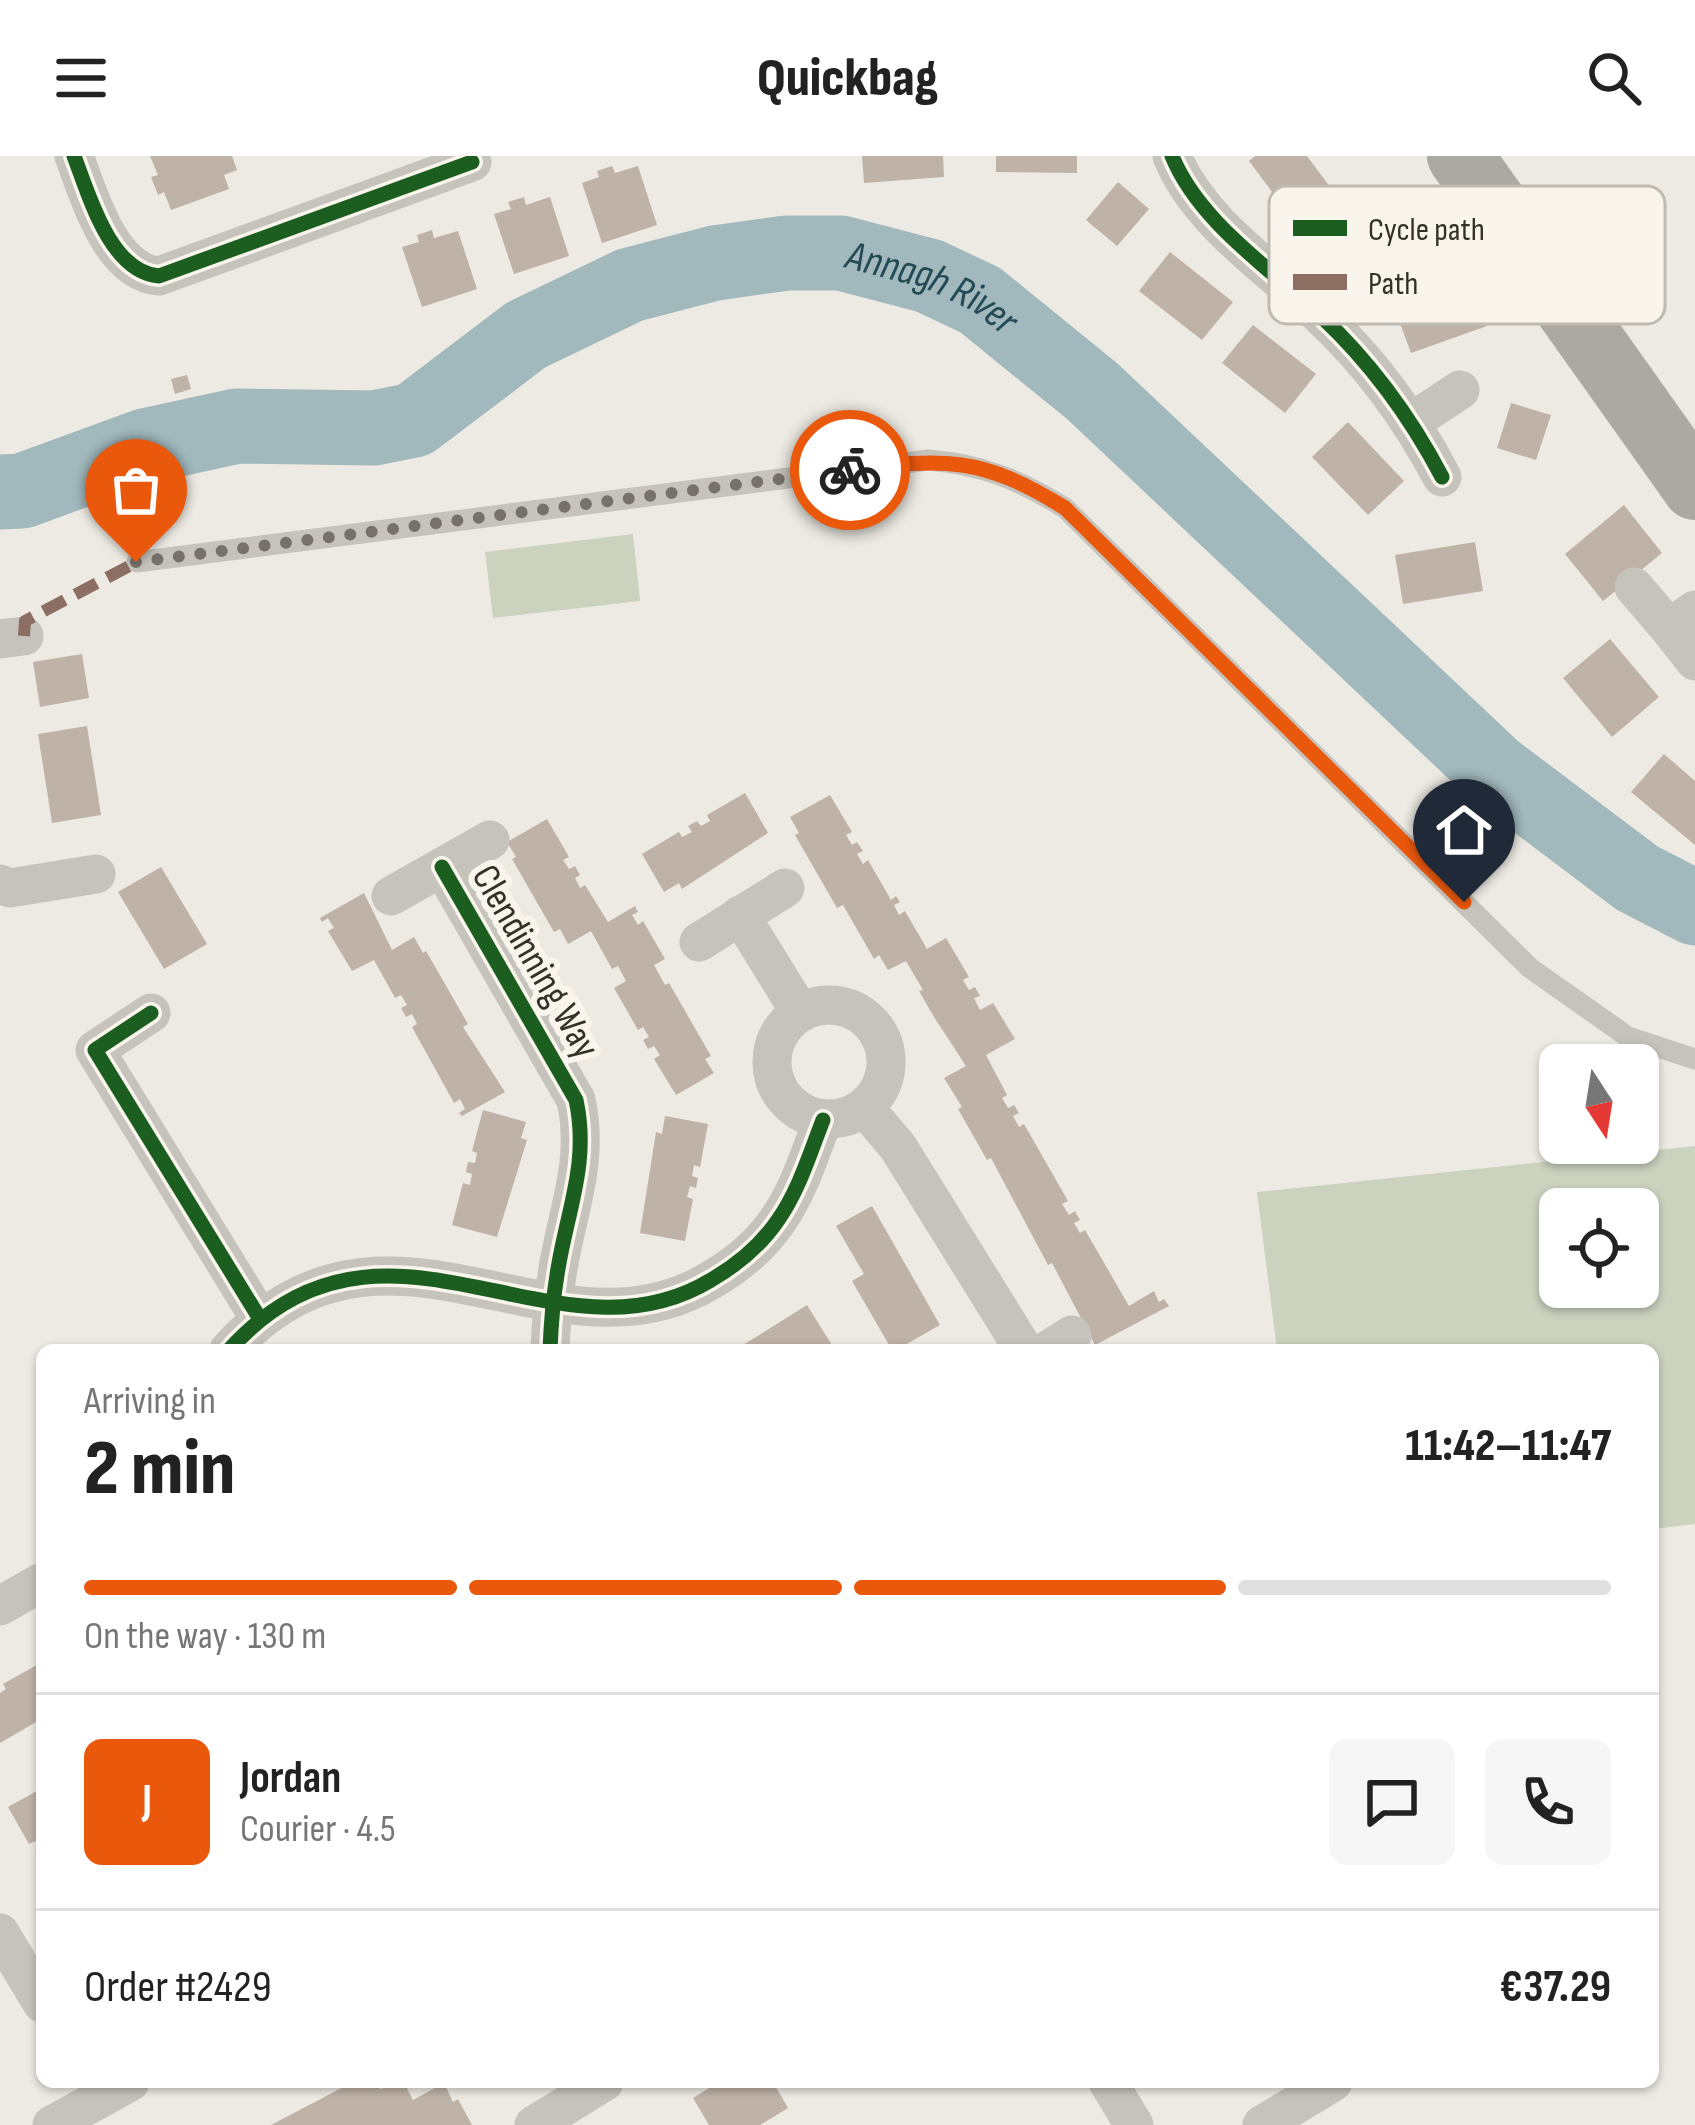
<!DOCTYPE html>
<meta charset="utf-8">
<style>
body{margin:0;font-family:"Sofia Sans Condensed",sans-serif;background:#f6f6f6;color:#222;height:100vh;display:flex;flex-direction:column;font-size:45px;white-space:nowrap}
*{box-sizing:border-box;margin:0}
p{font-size:39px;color:#767676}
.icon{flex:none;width:66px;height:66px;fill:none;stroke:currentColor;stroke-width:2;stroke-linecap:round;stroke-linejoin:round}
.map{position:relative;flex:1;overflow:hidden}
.side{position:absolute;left:36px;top:1188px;width:1623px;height:744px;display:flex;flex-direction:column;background:#fff;border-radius:18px;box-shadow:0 3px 9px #0004}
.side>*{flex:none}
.needle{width:78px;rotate:168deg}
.fabs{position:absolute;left:1539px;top:888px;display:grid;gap:24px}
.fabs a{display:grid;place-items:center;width:120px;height:120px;border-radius:18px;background:#fff;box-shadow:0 3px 9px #0004;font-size:60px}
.pin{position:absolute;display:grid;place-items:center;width:102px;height:102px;color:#fff;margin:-123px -51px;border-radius:50% 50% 50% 0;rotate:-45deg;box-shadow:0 0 12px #0007}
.pin .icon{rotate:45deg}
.courier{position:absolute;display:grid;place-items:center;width:120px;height:120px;margin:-60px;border:9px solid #ea580c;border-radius:50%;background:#fff;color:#222;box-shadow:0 3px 15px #0007}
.headline em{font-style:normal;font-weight:800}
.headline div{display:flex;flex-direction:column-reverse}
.headline{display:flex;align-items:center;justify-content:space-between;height:204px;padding:0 48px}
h1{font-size:78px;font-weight:800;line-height:90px}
.bar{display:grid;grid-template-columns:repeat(4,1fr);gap:18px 12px;align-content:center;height:144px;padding:0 48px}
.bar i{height:15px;border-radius:9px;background:#e0e0e0}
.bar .on{background:#ea580c}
.bar p{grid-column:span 4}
.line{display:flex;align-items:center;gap:30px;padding:0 48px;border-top:3px solid #e0e0e0}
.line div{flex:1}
.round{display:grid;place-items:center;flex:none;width:126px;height:126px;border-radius:18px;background:#f6f6f6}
header{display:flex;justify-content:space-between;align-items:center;height:156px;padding:0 48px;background:#fff;font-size:54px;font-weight:800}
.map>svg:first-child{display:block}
.green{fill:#cbd2be;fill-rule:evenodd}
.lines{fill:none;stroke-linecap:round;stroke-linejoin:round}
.river{stroke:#a1b8bc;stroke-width:75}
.building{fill:#bfb2a6}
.service{stroke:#c6c2bc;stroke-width:21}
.minor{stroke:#c6c2bc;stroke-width:39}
.trunk{stroke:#aca8a2;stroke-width:66}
.quiet{stroke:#8d6e63;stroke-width:12;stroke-dasharray:24 12;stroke-linecap:butt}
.cycleway-casing{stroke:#f9f5ec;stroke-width:22}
.cycleway{stroke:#1b5e20;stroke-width:15}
.done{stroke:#77716b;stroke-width:12;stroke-dasharray:0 21.6}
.route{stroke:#ea580c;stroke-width:15}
.labels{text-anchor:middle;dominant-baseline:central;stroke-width:12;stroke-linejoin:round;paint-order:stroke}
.street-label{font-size:39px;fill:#37302a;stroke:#f9f5ec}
.water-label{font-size:42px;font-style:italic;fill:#234a55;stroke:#f9f5ec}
.key{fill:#f9f5ec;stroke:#bfbab2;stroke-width:3}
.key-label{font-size:33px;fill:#37302a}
</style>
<header><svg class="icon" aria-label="menu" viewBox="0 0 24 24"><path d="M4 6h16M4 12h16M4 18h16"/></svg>Quickbag<svg class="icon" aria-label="search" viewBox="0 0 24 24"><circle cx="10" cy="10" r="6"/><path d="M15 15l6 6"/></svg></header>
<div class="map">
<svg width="1695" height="1969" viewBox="0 0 1695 1969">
<rect width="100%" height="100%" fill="#edeae3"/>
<path class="green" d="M633,378L640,445L493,462L485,396Z
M1695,990V1368L1653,1373V1194H1277L1257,1036ZM1560,1053H1638V1131H1560Z"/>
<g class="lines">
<path class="river" id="s1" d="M0,336L22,335L145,290L237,270L374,272L414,264L526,179L630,129L715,107L787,97H841L929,120L980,144L1092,235L1494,614L1637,722L1695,752"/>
</g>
<path class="building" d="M150,0H232L237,14L224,19L229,33L171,54L164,36L158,39L151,21L158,19Z
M862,0H943L944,21L864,27Z
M996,0H1077V17L996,16Z
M1255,0H1307L1336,39L1297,69L1249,5Z
M612,10L615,17L638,10L657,69L602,87L582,27L599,21L597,15Z
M1118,26L1149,53L1117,90L1086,64Z
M524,41L526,49L550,41L569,100L514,118L494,58L511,53L508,46Z
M432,74L434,82L458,75L477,133L422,151L402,91L419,86L417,79Z
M1170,96L1233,146L1202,184L1139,135Z
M1470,123L1487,170L1411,197L1394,151Z
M1253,169L1316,218L1285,257L1222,207Z
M187,219L191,233L175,238L171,223Z
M1511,247L1551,259L1536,304L1497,292Z
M1348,266L1404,325L1368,359L1312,301Z
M1624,349L1662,397L1603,445L1565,398Z
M1475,386L1483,435L1403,448L1395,399Z
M1610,483L1659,541L1612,581L1563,522Z
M82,498L89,542L40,551L33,506Z
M87,570L101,659L52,667L38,578Z
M1664,598L1695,625V689L1631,636Z
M745,637L768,677L682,733L679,727L664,736L642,698L679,676L682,681L692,676L688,670L697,665L701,670L710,665L707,659Z
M830,639L852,676L846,679L852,689L857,686L863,695L857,698L863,708L868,704L891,744L896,740L900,746L894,749L899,759L905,755L927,793L946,782L969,821L963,824L969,834L975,831L980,840L974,842L980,854L993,847L1015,883L986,899L1007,939L1002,942L1008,952L1014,949L1019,957L1013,960L1019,971L1024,968L1068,1045L1062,1048L1069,1059L1075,1055L1077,1059L1080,1064L1074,1067L1080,1077L1085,1074L1129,1150L1154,1135L1159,1146L1164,1143L1169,1150L1095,1189L1052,1107L1048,1109L991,1002L987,1004L958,953L962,951L944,922L966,910L934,861L919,835L923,834L906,805L888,814L879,799L874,803L843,749L837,752L795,679L799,677L790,661Z
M547,663L569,701L563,704L569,713L575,710L580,719L575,722L580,732L585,729L608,766L635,750L638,756L632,759L638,769L643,765L665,803L654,809L665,829L669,827L711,900L705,903L714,917L676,939L654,903L660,899L654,890L648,893L643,884L649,881L643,871L638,874L614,832L626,825L618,810L612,813L591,775L568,788L560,773L554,776L512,703L516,701L507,686Z
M161,711L207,788L164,813L118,736Z
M364,737L392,794L414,781L423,797L426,795L468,868L463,871L505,936L462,960L459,957L465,953L460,943L454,947L412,871L417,868L412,858L406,861L401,852L407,849L401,839L395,842L374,804L352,815L328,775L334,772L328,762L322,766L320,762Z
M483,954L526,966L521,982L527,984L497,1081L452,1069L463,1027L470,1029L472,1018L466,1016L468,1006L475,1007L477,997L472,995Z
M665,960L708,968L700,1011L694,1009L692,1020L698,1022L696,1032L690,1030L687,1041L693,1043L685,1085L640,1077L656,976L662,978Z
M872,1050L940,1169L896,1194H892L852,1125L864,1118L836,1070Z
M807,1149L835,1194H735L772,1171Z
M42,1506V1558L36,1561L38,1565L0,1587V1537L6,1533L3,1528Z
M42,1632V1709L35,1698L41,1695L35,1685L29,1688L8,1651Z
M353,1926H376L380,1933L404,1926L413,1944L444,1927L453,1946L458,1943L472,1969H271Z
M719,1926H773L788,1952L760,1969H709L693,1942Z"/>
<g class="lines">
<path class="service" d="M1537,96L1607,49
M137,406L928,304C981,308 1020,324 1065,352L1530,812L1628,881L1695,903"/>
<path class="minor" d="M74,0C89,39 110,116 159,120L472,6
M1172,0C1199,66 1270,112 1321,160C1370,206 1411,262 1442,321
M1413,265L1460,234
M1634,431L1669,472
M1695,454L1669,472L1695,505
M0,483L24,480
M442,711L576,944C590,1008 566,1057 557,1119C553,1143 551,1169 550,1194
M0,728L10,732L96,718
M391,740L490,684
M740,759L800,856
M699,786L785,732
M772 906a57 57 0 1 1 114 0a57 57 0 1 1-114 0Z
M151,857L95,894L260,1163
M865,952L898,991L1024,1194
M229,1194C385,1021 555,1219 711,1124C737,1109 761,1089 778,1064C799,1034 810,997 823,964
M1048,1194L1072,1179
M0,1450L42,1426
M0,1777L42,1847
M1108,1926L1134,1969
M52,1969L130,1926
M534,1969L604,1926
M1262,1969L1333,1926"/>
<path class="trunk" d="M1460,0L1695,331"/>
<path class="quiet" d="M24,480L25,465L137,406"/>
<defs>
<path id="cycleway" d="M74,0C89,39 110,116 159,120L472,6
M1172,0C1199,66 1270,112 1321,160C1370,206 1411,262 1442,321
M442,711L576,944C590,1008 566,1057 557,1119C553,1143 551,1169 550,1194
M151,857L95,894L260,1163
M229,1194C385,1021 555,1219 711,1124C737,1109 761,1089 778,1064C799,1034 810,997 823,964"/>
</defs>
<use href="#cycleway" class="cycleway-casing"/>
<use href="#cycleway" class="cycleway"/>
</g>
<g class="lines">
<path class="done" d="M136,406L850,314"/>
<path class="route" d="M850,314C945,302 981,300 1065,352L1464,746"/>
</g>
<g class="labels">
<g class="street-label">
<text transform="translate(535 806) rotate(60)">Clendinning Way</text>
</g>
<g class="water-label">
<text stroke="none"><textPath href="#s1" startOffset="993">Annagh River</textPath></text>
</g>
</g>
<rect x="1269" y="30" width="396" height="138" rx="18" class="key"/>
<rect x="1293" y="64" width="54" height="16" fill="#1b5e20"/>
<rect x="1293" y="118" width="54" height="16" fill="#8d6e63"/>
<g class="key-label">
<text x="1368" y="84">Cycle path</text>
<text x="1368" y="138">Path</text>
</g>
</svg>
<div class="fabs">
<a><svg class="needle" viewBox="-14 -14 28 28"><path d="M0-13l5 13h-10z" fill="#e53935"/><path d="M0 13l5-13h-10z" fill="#767676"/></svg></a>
<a><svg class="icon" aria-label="locate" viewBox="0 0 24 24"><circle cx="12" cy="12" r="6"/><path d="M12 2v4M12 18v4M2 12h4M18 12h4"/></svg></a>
</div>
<div class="pin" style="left:136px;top:406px;background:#ea580c"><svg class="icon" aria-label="bag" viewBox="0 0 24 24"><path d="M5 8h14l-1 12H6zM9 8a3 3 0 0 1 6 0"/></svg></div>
<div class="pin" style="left:1464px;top:746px;background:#1f2937"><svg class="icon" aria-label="home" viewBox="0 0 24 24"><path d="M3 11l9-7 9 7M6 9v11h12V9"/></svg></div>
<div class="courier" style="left:850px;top:314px"><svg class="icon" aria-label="bike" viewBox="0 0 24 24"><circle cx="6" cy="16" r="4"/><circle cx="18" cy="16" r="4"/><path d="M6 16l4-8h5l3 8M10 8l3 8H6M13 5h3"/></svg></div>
<section class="side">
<div class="headline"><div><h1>2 min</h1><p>Arriving in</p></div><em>11:42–11:47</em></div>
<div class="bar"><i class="on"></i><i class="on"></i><i class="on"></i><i></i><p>On the way · 130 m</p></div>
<div class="line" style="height:216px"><b class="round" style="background:#ea580c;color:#fff">J</b><div><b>Jordan</b><p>Courier · 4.5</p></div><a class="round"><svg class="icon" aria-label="chat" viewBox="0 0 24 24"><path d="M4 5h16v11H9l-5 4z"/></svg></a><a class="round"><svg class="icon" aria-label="phone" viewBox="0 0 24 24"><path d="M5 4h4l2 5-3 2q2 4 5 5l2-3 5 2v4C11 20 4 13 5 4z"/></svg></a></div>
<div class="line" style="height:156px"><div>Order #2429</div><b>€37.29</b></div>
</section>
</div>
